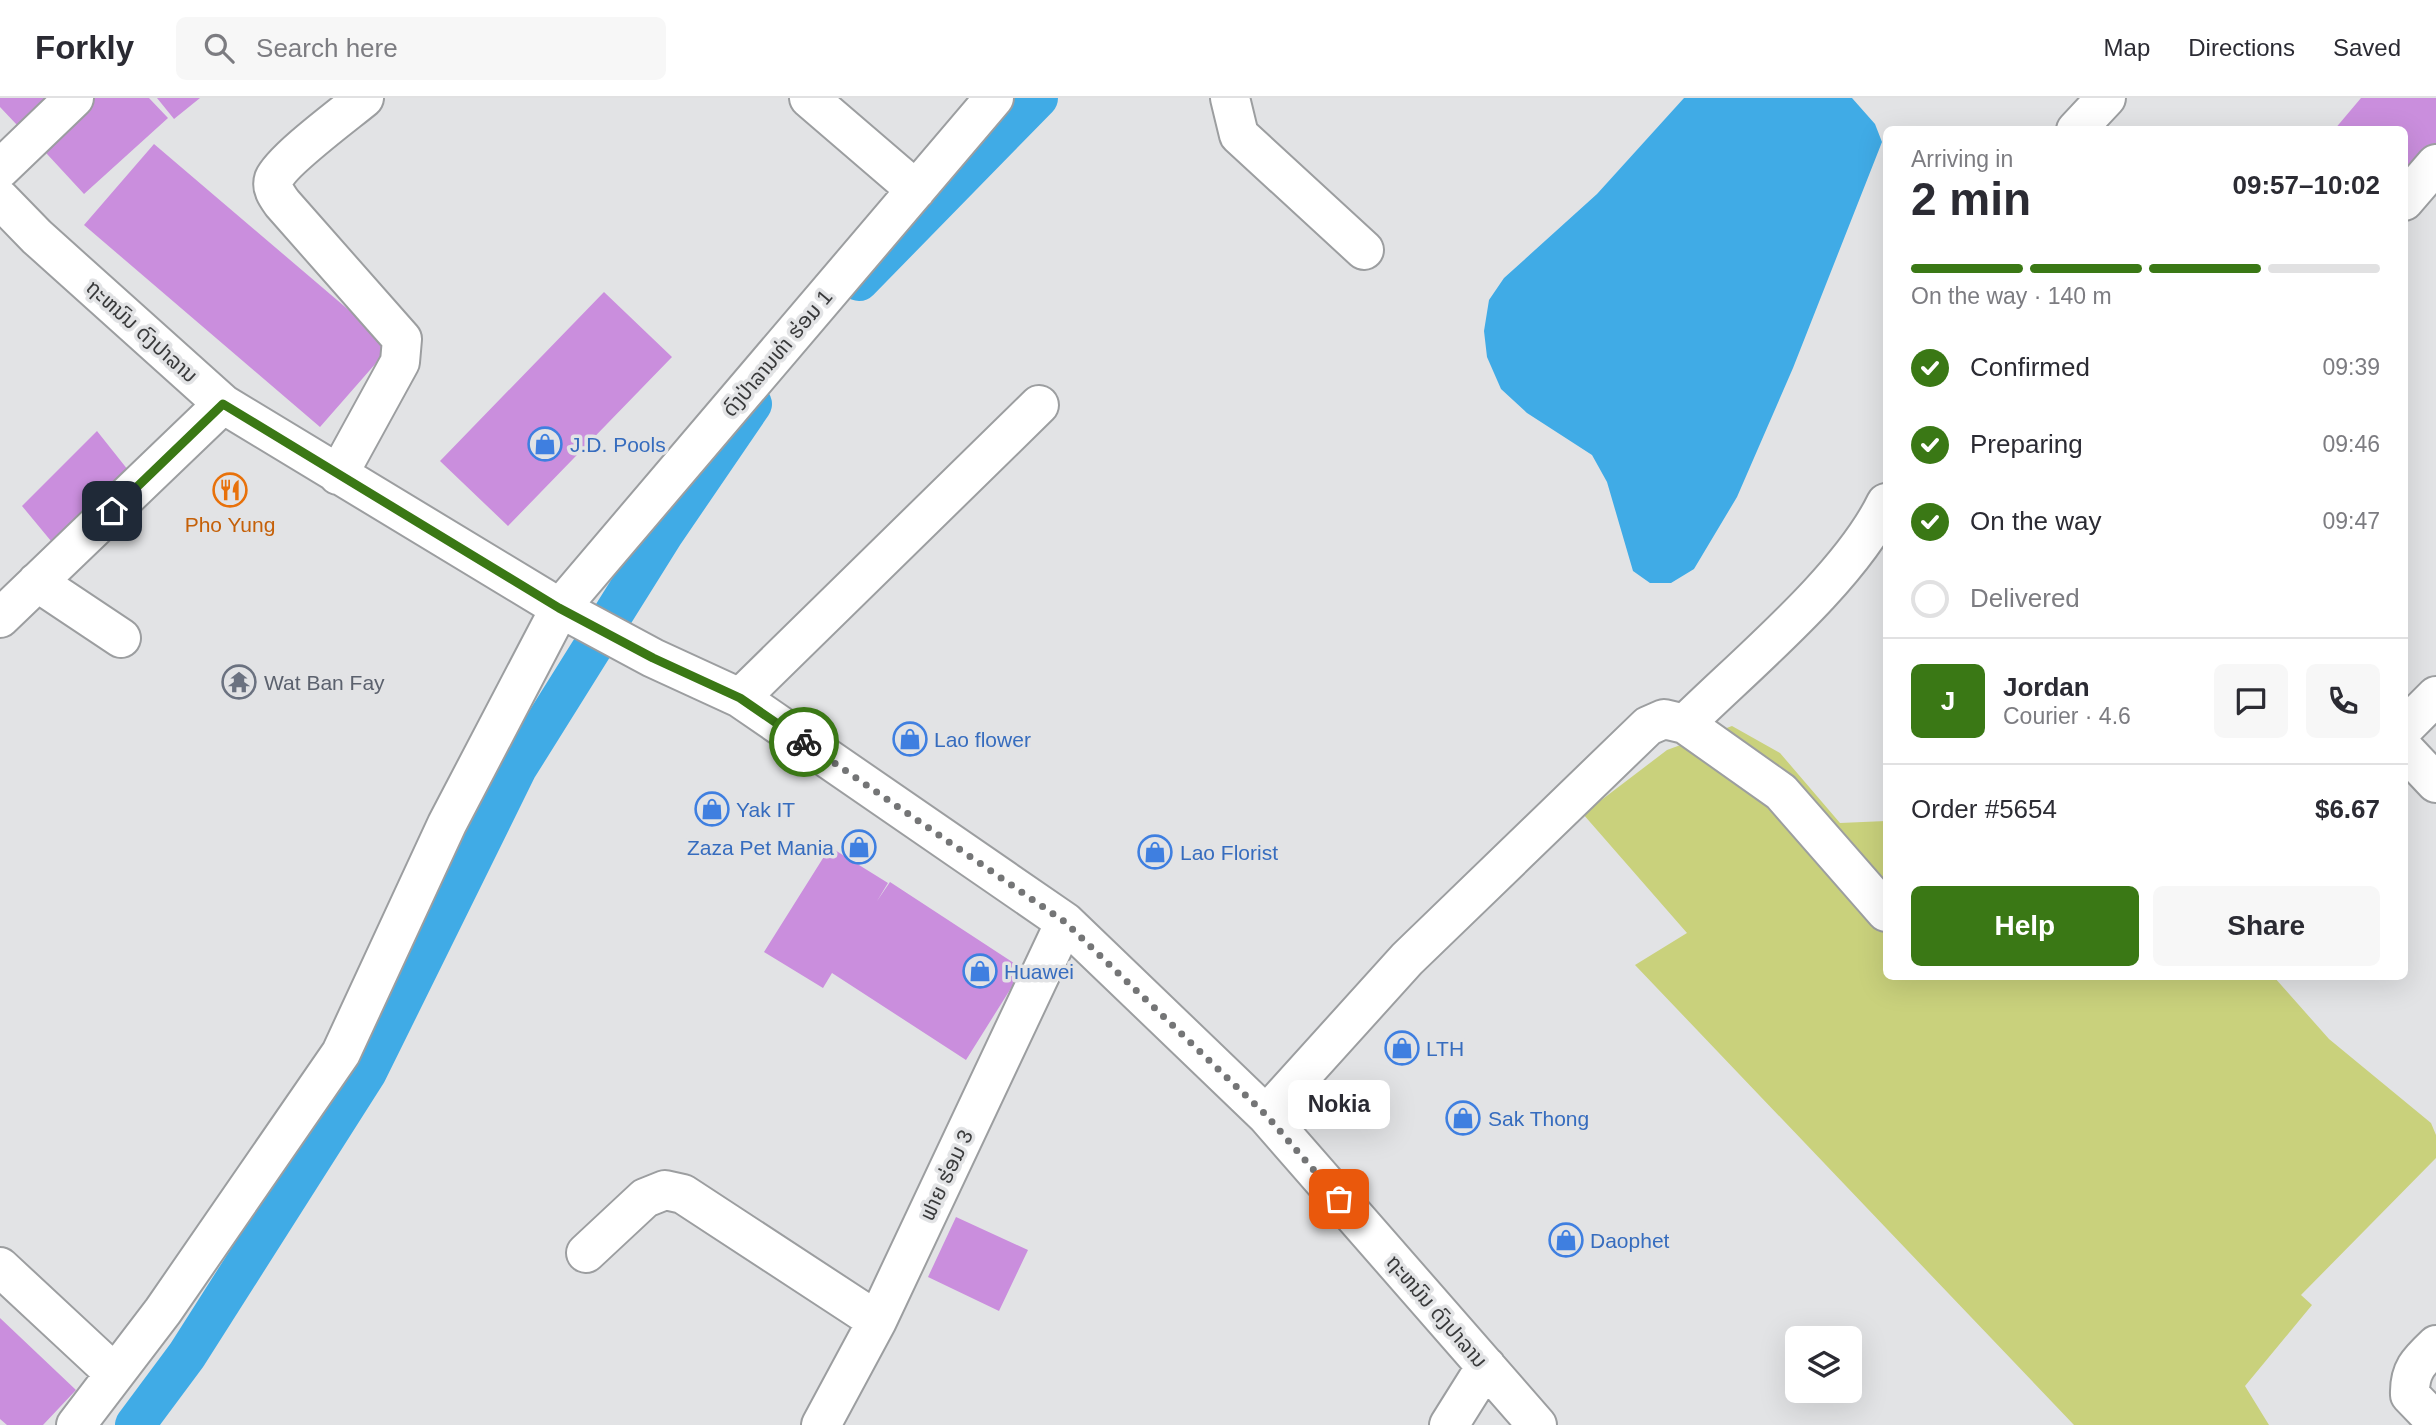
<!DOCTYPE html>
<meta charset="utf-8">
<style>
body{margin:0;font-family:Helvetica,"Noto Sans Lao",sans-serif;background:#f7f7f7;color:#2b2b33;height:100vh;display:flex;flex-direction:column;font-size:26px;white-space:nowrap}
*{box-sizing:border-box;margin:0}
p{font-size:23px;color:#7c7c81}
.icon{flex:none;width:38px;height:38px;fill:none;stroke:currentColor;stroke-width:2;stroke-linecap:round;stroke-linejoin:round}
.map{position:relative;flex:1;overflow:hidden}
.drawer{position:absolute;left:1883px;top:28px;width:525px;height:854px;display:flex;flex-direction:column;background:#fff;border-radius:10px;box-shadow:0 7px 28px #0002}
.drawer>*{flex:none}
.buttons{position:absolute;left:1785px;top:1228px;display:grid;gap:14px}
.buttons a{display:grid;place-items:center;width:77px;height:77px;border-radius:10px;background:#fff;box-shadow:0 7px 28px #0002;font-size:35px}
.pin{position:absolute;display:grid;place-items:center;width:60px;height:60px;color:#fff;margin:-30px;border-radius:14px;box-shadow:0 4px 10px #0006}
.courier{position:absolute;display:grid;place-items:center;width:70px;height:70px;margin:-35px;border:5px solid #3a7815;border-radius:50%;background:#fff;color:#222;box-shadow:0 2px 9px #0007}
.bubble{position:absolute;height:49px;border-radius:10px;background:#fff;box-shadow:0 7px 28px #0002;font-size:23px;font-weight:600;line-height:49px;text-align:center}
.headline em{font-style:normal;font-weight:600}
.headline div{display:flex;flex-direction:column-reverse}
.headline{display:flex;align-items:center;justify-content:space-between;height:119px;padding:0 28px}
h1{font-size:46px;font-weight:600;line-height:52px}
.bar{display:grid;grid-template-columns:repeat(4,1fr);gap:10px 7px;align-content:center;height:84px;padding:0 28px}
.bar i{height:9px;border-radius:5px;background:#e1e1e2}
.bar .current{background:#3a7815}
.bar p{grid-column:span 4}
.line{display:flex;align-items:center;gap:18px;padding:0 28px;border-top:2px solid #e1e1e2}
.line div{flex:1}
.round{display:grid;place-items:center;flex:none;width:74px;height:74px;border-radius:10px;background:#f7f7f7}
ol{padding:0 28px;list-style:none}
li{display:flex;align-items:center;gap:21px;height:77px}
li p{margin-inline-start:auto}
li .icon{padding:7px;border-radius:50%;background:#3a7815;color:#fff;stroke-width:4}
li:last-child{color:#7c7c81}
li i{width:38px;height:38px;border:4px solid #e1e1e2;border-radius:50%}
.button{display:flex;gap:14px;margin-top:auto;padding:14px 28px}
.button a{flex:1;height:80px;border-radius:10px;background:#3a7815;color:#fff;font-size:28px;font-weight:600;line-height:80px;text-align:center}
.button a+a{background:#f7f7f7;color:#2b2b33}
header{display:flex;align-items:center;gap:42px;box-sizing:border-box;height:98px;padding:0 35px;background:#fff;border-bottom:2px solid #e1e1e2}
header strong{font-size:33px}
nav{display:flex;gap:38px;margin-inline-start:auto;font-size:24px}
.search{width:490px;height:63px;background:#f7f7f7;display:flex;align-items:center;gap:18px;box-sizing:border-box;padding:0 24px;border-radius:10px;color:#7c7c81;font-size:26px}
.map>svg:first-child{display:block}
.green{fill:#c9d17c}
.water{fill:#40abe6}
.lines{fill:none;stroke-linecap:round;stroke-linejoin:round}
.canal{stroke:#40abe6;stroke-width:40}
.building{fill:#ca8edd}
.minor-casing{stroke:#9c9ea0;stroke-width:42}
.minor{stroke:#fff;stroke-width:38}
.done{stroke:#747576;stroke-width:7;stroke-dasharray:0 12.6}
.route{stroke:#3a7815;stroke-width:9}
.labels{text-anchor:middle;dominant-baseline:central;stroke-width:7;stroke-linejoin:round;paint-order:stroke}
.street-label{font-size:21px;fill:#393a3b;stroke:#e2e3e5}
.shop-label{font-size:21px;fill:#366cbe;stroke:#e2e3e5;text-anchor:start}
.food-label{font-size:21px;fill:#c56008;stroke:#e2e3e5}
.worship-label{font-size:21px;fill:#5b616d;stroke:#e2e3e5;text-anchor:start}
</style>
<header>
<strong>Forkly</strong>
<div class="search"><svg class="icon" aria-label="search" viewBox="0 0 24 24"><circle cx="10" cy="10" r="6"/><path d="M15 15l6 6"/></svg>Search here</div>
<nav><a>Map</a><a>Directions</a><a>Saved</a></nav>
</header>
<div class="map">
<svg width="2436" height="1327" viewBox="0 0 2436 1327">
<rect width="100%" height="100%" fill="#e2e3e5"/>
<path class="green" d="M1732,628L1780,655L1840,725L1886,723V878L2274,879L2329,941L2431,1025L2436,1037V1060L2301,1197L2312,1207L2245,1288L2269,1327H2074L1635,867L1687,835L1583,716L1667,652Z"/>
<path class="water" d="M1684,0H1852L1875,26L1882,44L1793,270L1737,399L1694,471L1671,485H1650L1633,473L1607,384L1592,357L1527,315L1501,291L1487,259L1484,233L1489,202L1504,180L1597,96Z"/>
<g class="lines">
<path class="canal" d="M859,183L1038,0
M135,1327L187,1257L367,974L517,670L664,435L752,306"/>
</g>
<path class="building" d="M0,0H46L17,27L0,9Z
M83,0H149L168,20L84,96L35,43Z
M157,0H200L174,21Z
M2361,0H2436V54L2404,91V32H2334Z
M154,46L391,248L320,329L84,127Z
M604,194L672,259L508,428L440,363Z
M97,333L128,372L51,443L22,408Z
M830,749L888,785L877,803L890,784L1023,871L966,962L832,875L823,890L764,854Z
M956,1119L1028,1152L999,1213L928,1179Z
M0,1220L76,1292L43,1327H7L0,1321Z"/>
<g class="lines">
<defs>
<path id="minor" d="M809,0L916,92
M1230,0L1239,37L1364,152
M2076,32L2106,0
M0,71L74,0
M0,101L37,139L223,306L560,510L653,560L740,600L1065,824L1266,1017L1537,1327
M2404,103L2436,66
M338,377L400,264L402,241L282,105C277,98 271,90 274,81C282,62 346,15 364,0
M37,484L121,540
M0,520L223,306
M740,600L1039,307
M1685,626C1747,565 1849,481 1886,405
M2404,630L2436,598
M2404,651L2436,685
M1266,1017L1407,861L1648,628L1664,621L1685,626L1781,694L1886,814
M586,1155L645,1100L665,1092L683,1096L877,1223
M0,1169L115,1276
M2436,1247C2419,1263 2409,1272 2410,1297L2436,1324
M76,1327L163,1213L341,955L447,726L560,510L994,0
M821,1327L877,1223L1065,824
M1449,1327L1486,1268"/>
</defs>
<use href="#minor" class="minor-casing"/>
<use href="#minor" class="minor"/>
</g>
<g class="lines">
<path class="done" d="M804,644L1065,824L1266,1017L1339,1101"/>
<path class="route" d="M112,413L223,306L559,510L653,560L740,600L804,644"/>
</g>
<defs>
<symbol id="shop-ring" viewBox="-11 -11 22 22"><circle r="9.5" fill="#e2e3e5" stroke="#3f7fe0" stroke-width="1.5"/><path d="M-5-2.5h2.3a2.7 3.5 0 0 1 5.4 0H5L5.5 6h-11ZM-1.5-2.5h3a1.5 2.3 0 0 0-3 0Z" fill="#3f7fe0"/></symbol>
<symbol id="restaurant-ring" viewBox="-11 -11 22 22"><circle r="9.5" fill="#e2e3e5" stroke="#e8710a" stroke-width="1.5"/><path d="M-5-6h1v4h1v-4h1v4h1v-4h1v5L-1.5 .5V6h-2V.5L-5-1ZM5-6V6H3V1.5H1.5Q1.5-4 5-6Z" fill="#e8710a"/></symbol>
<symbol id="temple-ring" viewBox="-11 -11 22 22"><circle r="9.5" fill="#e2e3e5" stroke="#6b7280" stroke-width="1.5"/><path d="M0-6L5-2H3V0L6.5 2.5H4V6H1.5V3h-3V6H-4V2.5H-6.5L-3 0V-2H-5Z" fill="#6b7280"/></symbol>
</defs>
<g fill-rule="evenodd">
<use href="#shop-ring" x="526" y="327" width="38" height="38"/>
<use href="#restaurant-ring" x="211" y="373" width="38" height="38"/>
<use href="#temple-ring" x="220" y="565" width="38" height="38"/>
<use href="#shop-ring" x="891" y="622" width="38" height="38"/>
<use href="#shop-ring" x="693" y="692" width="38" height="38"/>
<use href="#shop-ring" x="840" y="730" width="38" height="38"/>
<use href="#shop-ring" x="1136" y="735" width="38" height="38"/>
<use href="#shop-ring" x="961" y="854" width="38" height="38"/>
<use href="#shop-ring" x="1383" y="931" width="38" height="38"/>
<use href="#shop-ring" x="1444" y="1001" width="38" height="38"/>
<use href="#shop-ring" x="1547" y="1123" width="38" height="38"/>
</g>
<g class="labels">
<g class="street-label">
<text transform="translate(142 233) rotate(42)">ຖະຫນົນ ດົງປາລານ</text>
<text transform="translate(777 255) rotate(-50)">ດົງປ່າລານທ່າ ຮ່ອມ 1</text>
<text transform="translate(946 1077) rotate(-65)">ຟາຍ ຮ່ອມ 3</text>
<text transform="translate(1437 1213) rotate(49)">ຖະຫນົນ ດົງປາລານ</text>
</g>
<g class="shop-label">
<text x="570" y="346">J.D. Pools</text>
<text x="934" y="641">Lao flower</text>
<text x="736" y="711">Yak IT</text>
<text x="834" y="749" text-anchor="end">Zaza Pet Mania</text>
<text x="1180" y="754">Lao Florist</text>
<text x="1004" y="873">Huawei</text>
<text x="1426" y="950">LTH</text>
<text x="1488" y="1020">Sak Thong</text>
<text x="1590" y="1142">Daophet</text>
</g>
<g class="food-label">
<text x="230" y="426">Pho Yung</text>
</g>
<g class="worship-label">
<text x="264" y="584">Wat Ban Fay</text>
</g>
</g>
</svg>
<div class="buttons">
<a><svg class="icon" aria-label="layers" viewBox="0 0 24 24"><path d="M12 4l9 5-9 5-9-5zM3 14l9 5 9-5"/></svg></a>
</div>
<div class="pin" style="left:1339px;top:1101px;background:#ea580c"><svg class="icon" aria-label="bag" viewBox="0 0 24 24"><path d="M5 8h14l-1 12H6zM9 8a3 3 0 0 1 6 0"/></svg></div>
<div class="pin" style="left:112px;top:413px;background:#1f2937"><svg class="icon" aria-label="home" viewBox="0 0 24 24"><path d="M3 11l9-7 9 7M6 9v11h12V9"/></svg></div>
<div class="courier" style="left:804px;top:644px"><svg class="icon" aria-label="bike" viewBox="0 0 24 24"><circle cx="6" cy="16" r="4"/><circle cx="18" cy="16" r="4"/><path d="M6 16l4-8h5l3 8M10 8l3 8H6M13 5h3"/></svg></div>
<div class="bubble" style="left:1288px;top:982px;width:102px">Nokia</div>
<section class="drawer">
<div class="headline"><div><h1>2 min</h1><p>Arriving in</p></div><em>09:57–10:02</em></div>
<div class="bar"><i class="current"></i><i class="current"></i><i class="current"></i><i></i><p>On the way · 140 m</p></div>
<ol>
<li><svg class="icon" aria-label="check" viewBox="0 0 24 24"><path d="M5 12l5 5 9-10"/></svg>Confirmed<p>09:39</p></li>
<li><svg class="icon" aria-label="check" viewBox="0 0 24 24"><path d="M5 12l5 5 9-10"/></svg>Preparing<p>09:46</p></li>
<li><svg class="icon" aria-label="check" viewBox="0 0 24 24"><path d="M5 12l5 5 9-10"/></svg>On the way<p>09:47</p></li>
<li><i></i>Delivered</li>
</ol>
<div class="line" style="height:126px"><b class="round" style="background:#3a7815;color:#fff">J</b><div><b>Jordan</b><p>Courier · 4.6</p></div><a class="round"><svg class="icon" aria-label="chat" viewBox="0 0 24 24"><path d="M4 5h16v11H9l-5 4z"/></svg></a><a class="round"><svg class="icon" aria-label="phone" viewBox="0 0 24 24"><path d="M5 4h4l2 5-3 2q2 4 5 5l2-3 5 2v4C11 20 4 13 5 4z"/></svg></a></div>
<div class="line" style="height:91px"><div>Order #5654</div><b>$6.67</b></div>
<div class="button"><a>Help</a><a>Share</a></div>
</section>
</div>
